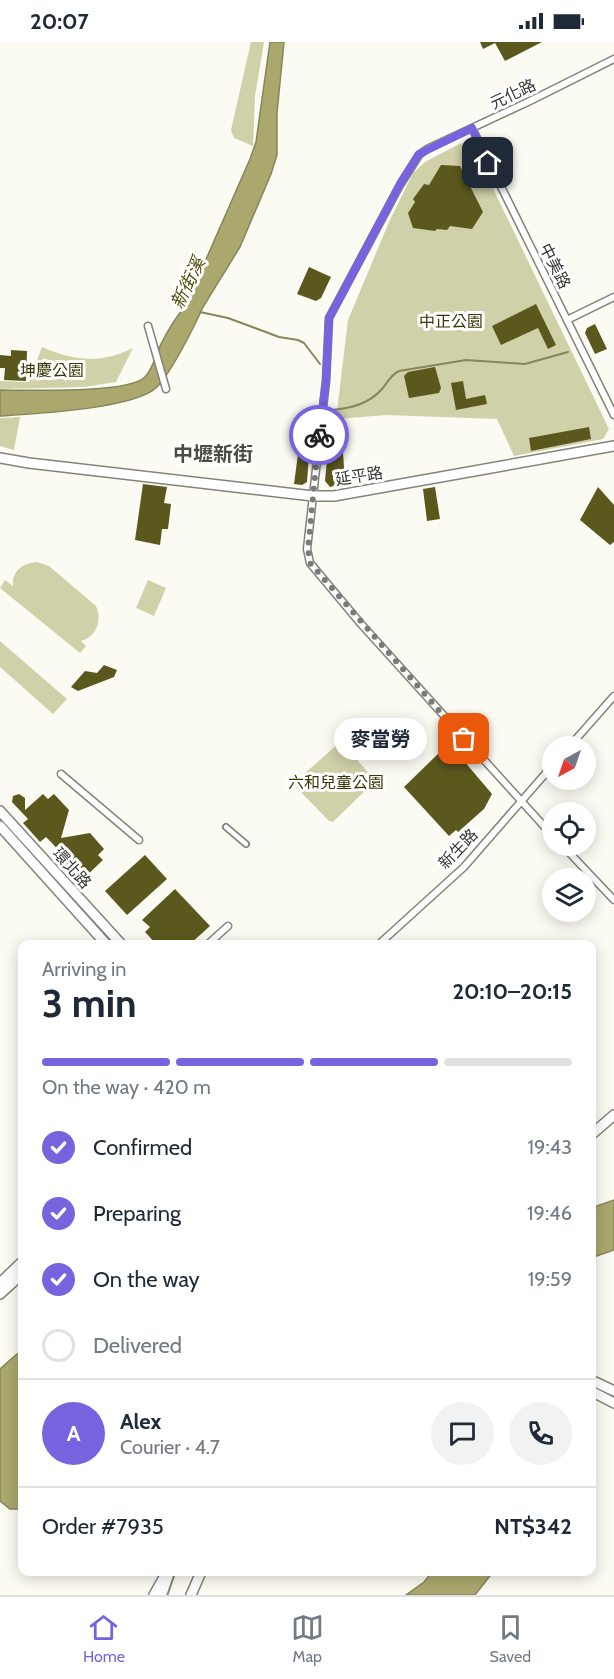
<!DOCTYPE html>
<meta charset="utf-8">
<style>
body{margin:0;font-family:Cabin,"Noto Sans TC",sans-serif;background:#f2f2f3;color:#1f2937;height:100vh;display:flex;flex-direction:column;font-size:22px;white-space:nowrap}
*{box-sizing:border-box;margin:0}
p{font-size:20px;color:#747a83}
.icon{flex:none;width:33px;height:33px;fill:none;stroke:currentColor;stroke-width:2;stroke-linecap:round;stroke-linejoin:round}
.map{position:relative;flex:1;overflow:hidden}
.side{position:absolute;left:18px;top:898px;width:578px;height:636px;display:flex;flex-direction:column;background:#fff;border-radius:12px;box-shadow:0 3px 15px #0003}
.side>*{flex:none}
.needle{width:39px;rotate:220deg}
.controls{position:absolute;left:542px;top:694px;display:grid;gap:12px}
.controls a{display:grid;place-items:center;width:54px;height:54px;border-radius:50%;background:#fff;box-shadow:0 3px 15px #0003;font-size:30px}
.pin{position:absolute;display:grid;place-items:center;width:51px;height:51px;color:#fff;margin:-26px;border-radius:12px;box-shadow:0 3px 9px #0006}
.courier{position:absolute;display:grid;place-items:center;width:60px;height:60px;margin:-30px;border:4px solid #7763de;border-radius:50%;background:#fff;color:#222;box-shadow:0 2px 8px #0007}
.bubble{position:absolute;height:42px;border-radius:21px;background:#fff;box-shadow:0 3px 15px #0003;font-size:20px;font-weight:700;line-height:42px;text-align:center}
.headline em{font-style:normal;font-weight:700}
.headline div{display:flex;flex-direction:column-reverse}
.headline{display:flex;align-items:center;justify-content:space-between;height:102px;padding:0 24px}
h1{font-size:39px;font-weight:700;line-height:45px}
.bar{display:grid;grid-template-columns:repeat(4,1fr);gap:9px 6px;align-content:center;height:72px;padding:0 24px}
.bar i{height:8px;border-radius:4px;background:#e0e1e3}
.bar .current{background:#7763de}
.bar p{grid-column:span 4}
.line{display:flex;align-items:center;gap:15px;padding:0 24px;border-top:2px solid #e0e1e3}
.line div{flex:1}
.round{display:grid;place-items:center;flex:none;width:63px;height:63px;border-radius:32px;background:#f2f2f3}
ol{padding:0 24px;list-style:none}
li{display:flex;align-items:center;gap:18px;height:66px}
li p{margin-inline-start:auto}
li .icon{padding:6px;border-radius:50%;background:#7763de;color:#fff;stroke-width:4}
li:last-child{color:#747a83}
li i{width:33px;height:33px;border:3px solid #e0e1e3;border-radius:50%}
.status{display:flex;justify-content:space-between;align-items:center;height:42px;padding:0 30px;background:#fff;direction:ltr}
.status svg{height:16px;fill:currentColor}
.menu{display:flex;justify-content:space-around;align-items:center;height:84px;border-top:2px solid #e0e1e3;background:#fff;font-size:16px;color:#747a83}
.menu a{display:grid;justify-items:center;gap:3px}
.menu .current{color:#7763de}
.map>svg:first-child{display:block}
.green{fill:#d0d0a9}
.water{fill:#aaa86d;stroke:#87865b;stroke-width:1.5}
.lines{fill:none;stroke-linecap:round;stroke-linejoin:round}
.stream{stroke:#87865b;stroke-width:2}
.building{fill:#5b581e}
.pedestrian-casing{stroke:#83837c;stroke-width:8}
.minor-casing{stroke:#83837c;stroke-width:9}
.secondary-casing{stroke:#83837c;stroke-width:12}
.primary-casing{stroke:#83837c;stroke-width:12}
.motorway-casing{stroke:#83837c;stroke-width:14}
.pedestrian{stroke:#fff;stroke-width:4.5}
.minor{stroke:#fff;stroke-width:6}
.secondary{stroke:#fff;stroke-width:9}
.primary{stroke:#fff;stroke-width:9}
.motorway{stroke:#fff;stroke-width:10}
.done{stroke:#7a7a76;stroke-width:6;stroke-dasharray:0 10.8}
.route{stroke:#7763de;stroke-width:8}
.labels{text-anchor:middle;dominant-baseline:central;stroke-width:6;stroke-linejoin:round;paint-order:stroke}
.street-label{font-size:16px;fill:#353532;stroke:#fff}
.park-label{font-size:16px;fill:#383605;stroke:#fff}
.water-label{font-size:18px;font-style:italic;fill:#4e4a00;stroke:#fff}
.quarter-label{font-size:20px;font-weight:bold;fill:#4b4b44;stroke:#fff}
</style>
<div class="status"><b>20:07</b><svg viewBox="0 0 49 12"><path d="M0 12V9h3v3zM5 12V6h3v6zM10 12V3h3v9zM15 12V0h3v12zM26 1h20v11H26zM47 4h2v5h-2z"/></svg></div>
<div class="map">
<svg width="614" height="1553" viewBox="0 0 614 1553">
<rect width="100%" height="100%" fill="#fbfbf3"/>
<path class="green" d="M251,0H264L255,54L253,104L234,96L231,88Z
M461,101L473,105L609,387L603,397L514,414L497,377L386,373L336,377L348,278L389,180L413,131L425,120Z
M42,305C74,319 101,322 133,306L116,340L84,345L0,347V339L29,340Z
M20,375L14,408L0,404V376Z
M37,520L49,524L96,564C102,578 97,595 81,599L86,604L80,611L0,546L5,538L13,544C12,529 22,521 37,520Z
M148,538L166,546L154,574L136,566Z
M0,599L67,657L53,672L0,625Z
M341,699L371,734L372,742L333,780L329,779L293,742Z"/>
<path class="water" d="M270,0H284L277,71V113L271,132L240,205L203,265C195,283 171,331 157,345C135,367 33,372 0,374V348C27,348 128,352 145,335C153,326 156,313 161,302C168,288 176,275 186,263L250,117L256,100Z
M614,1158V1208L591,1216V1166Z
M17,1312H22V1467H10L0,1459V1327Z
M432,1530H493L475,1553H406L424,1540Z"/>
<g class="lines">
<path class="stream" d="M200,270L228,276L279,295L298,298L304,301L320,322
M332,368C352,366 369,362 383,346C388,339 391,333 399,329L466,318L525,322L568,310"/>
</g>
<path class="building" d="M480,0H542L505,19L495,1L483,7Z
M441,123L460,124L483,170L472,187L450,184L447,188L437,187L435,189L413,186L408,171L415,160L413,157L424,142L429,143Z
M309,225L331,235L321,256L316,259L297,252Z
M536,262L556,303L548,307L538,286L501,303L492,284Z
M595,282L607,307L595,312L585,291L587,286Z
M11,308L27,309L26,339L4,338L5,326H0V313L11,314Z
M435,325L441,346L439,351L409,356L404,334L408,330Z
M463,339L466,357L485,353L487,362L456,368L451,341Z
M589,385L591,397L531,409L529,396Z
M342,395L345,441L330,445L325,439L329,396Z
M300,397L310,398L307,440L302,443L294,442Z
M143,442L167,445L164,461L171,462L168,487H162L160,503L135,498Z
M435,445L440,477L427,479L423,447Z
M598,445L614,463V500L610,503L580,478Z
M104,623L117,628L114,635L78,649L71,645L85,629L97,631Z
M440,710H450L464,719L492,752L484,767L458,790L456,788L449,794L404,745Z
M19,752L25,756V768L43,752L48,757L54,752L69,768L61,796L90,791L104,807L98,813L103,818L83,837L77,830L72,835L55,816L61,811L51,800L46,795L40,800L23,781L28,777L12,760L13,754Z
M145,813L167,837L127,873L105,849Z
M175,847L210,884L189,903H157L145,890L150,885L142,878Z"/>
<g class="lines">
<defs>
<path id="pedestrian" d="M226,785L246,802"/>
<path id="minor" d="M472,86L614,373
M567,278L614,255
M148,284L166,347
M569,705L614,654
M61,732L139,798
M552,793L361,582L310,521L307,507L326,339L329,276L400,143L419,113L427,107L532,58L614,17
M563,804L614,858
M207,903L228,884
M378,903L464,825L552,724"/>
<path id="secondary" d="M0,416L29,421L313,454H334L614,404
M591,1093L614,1073
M0,1241L22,1220
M0,1252L22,1232
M154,1553L163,1537
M191,1553L201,1530"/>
<path id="primary" d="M0,769L122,903
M0,784L107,903
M591,1338L614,1349
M591,1349L614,1361"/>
<path id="motorway" d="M161,1553L169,1530"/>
</defs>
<use href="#pedestrian" class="pedestrian-casing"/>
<use href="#minor" class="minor-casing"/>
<use href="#secondary" class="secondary-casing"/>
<use href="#primary" class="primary-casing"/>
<use href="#motorway" class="motorway-casing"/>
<use href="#pedestrian" class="pedestrian"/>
<use href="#minor" class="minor"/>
<use href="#secondary" class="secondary"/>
<use href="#primary" class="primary"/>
<use href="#motorway" class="motorway"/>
</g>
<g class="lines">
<path class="done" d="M319,393L308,507L310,521L464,697"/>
<path class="route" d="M319,393L326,339L329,276L334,267L400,142L419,112L472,86L488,121"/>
</g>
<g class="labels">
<g class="street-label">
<text transform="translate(513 52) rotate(-25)">元化路</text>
<text transform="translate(555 224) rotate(63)">中美路</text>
<text transform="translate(359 434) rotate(-9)">延平路</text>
<text transform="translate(458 807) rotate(-46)">新生路</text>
<text transform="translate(72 826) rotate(48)">環北路</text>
</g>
<g class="park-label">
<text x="451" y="279">中正公園</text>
<text x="52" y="328">坤慶公園</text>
<text x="336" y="740">六和兒童公園</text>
</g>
<g class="water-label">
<text transform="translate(188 241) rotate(-64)">新街溪</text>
</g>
<g class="quarter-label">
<text x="213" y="412">中壢新街</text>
</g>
</g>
</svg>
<div class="controls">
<a><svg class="needle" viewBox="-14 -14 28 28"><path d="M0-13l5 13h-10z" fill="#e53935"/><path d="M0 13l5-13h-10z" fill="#747a83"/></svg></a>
<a><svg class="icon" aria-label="locate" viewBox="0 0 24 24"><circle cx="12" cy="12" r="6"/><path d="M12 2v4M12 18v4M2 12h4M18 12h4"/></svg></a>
<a><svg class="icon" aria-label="layers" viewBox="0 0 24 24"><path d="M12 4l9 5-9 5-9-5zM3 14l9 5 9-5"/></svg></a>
</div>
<div class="pin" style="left:464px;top:697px;background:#ea580c"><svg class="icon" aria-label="bag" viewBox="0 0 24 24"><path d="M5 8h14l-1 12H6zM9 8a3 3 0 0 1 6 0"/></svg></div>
<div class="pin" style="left:488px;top:121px;background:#1f2937"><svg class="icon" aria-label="home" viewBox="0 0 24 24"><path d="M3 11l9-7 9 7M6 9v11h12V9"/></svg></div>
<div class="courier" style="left:319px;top:393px"><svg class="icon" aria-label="bike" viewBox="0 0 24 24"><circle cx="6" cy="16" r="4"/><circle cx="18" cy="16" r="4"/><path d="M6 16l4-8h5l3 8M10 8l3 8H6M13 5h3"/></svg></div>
<div class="bubble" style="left:334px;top:676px;width:93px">麥當勞</div>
<section class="side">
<div class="headline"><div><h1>3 min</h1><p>Arriving in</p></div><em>20:10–20:15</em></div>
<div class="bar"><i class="current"></i><i class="current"></i><i class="current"></i><i></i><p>On the way · 420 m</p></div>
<ol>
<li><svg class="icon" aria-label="check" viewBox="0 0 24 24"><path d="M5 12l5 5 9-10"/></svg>Confirmed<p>19:43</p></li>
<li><svg class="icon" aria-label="check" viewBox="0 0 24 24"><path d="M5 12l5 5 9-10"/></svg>Preparing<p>19:46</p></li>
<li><svg class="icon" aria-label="check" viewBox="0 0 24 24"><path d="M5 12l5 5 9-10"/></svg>On the way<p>19:59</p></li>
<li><i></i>Delivered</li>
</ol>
<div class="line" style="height:108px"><b class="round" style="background:#7763de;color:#fff">A</b><div><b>Alex</b><p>Courier · 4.7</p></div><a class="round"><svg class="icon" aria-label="chat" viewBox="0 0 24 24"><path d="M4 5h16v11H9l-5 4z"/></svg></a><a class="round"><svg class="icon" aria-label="phone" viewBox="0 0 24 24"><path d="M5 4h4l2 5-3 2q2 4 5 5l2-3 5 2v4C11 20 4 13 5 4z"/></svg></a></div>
<div class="line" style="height:78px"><div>Order #7935</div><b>NT$342</b></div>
</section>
</div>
<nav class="menu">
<a class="current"><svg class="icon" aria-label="home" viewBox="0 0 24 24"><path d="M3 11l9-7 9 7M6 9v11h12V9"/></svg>Home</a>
<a><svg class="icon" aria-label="map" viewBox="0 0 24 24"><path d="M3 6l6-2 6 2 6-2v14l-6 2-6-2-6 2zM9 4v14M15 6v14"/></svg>Map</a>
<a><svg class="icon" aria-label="saved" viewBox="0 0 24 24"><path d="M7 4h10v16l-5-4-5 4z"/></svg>Saved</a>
</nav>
